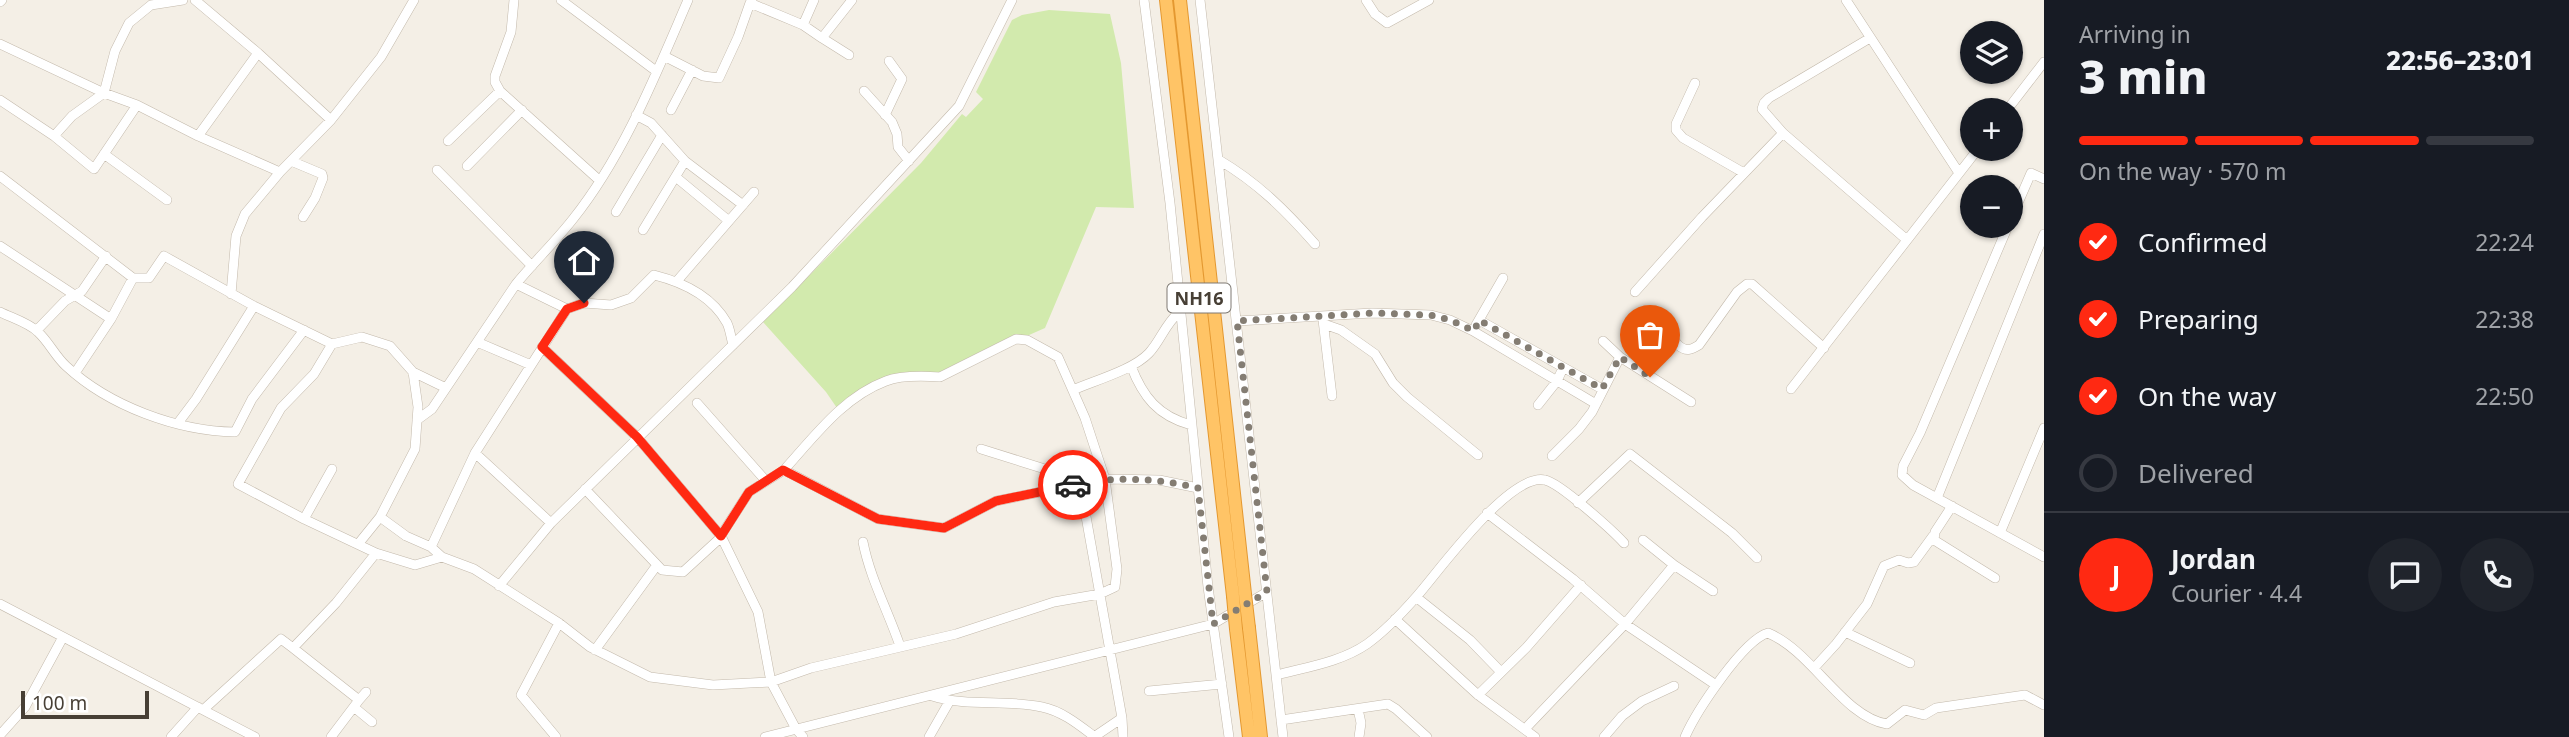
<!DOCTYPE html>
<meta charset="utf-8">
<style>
body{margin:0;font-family:"Noto Sans",sans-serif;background:#20242c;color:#f1f3f6;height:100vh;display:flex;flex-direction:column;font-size:26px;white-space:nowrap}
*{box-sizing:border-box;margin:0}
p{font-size:23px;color:#9ea1a6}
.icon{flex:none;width:38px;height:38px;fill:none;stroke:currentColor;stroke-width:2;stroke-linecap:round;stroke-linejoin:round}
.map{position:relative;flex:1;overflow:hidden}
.drawer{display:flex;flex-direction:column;background:#171b24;width:525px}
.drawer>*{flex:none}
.tools{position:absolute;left:1960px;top:21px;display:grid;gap:14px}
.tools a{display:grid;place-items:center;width:63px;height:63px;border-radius:50%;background:#171b24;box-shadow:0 2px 5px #0004;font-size:35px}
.scale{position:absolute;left:21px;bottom:18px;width:128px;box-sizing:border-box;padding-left:7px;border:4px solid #473f35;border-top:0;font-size:19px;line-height:24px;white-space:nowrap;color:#473f35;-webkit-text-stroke:5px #fff;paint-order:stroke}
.pin{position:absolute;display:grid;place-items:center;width:60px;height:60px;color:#fff;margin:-72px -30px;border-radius:50% 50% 50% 0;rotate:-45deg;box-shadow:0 0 7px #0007}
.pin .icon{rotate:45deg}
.courier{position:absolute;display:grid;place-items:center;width:70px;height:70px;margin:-35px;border:5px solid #ff2912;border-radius:50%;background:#fff;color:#222;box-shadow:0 2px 9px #0007}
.head em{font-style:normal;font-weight:800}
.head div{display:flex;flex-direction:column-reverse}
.head{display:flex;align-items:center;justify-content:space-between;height:119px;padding:0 35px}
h1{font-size:46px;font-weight:800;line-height:52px}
.bar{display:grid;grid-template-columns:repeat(4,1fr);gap:10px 7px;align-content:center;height:84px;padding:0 35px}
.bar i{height:9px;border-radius:5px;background:#363941}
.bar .selected{background:#ff2912}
.bar p{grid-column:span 4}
.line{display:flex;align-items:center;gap:18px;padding:0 35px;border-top:2px solid #363941}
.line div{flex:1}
.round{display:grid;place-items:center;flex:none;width:74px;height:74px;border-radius:37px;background:#20242c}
ol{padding:0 35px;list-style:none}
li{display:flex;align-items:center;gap:21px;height:77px}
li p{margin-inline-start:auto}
li .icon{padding:7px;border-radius:50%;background:#ff2912;color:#fff;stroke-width:4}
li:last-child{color:#9ea1a6}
li i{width:38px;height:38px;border:4px solid #363941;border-radius:50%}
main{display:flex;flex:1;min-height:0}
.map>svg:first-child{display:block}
.green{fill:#d2eaad}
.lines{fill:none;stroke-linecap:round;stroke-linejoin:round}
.minor-casing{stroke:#c3b9ab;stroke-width:10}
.highway-casing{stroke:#e49830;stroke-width:14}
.minor{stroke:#fff;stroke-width:9}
.highway{stroke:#ffc466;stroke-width:12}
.highway-bridge-casing{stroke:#e49830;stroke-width:14;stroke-linecap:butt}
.highway-bridge{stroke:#ffc466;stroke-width:12}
.done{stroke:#847d73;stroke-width:7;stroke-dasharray:0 12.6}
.route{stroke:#ff2912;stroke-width:9}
.labels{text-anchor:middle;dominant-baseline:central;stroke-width:6;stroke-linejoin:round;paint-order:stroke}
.shield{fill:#fff;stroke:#7e7972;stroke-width:2}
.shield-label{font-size:18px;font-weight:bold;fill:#473f35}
</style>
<main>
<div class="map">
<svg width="2044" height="737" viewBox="0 0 2044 737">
<rect width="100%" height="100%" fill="#f4efe6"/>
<path class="green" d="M1049,10L1110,14L1121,63L1134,208L1096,207L1045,328L938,375L884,379L837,408L826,392L763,322L921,163L962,114L966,117L983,99L976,92L1012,20L1022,15Z"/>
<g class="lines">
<defs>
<path id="minor" d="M195,0L258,53L331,120
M514,0L511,32L495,76V82L500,91L599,180
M561,0L656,71
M752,0L750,3L803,25
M814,0L803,25L822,38L852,0
M1144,0L1170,203L1208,587L1229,737
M1200,0L1283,737
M1366,0L1375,14L1387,23L1429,0
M1846,0L1959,173
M0,2L2,0
M822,38L849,55
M1870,38L1769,98L1764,103L1762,109L1783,133L1907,240
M0,44L104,93L137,105L198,136L258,53
M664,56L703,76L719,78L738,37L750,3
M1695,83L1676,124V130L1683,138L1744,173
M864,91L892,122L897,134L898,147L909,161
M0,100L54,136L94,169L137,105
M671,110L692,70
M2007,110L2044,62
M636,115L651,123L685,161L743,205
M885,115L902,79L889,61
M54,136L72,116L104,93L115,51L129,23L151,5L183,0
M198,136L280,172L245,214L236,236L231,294
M448,141L500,91
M104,154L167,200
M1219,160C1258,183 1286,211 1315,244
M291,161L322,174L323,178L315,198L303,217
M467,166L522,110
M437,170L532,266
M280,172L331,120L381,57L414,0
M0,176L133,278H149L164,256L254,306L332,344L362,337L390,346L413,372L418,407L415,449L380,517L359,543
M677,178L729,221
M616,212L662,135
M2011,219L2031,173L2044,179
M2008,226L1920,433L1903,466L1902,475L1913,485L2044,557
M643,230L685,161
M0,246L111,319L133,278
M677,281L754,192
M516,284L477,342L531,365
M1635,292L1702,217L1783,133
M567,309L516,284C534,262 555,242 573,219C624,155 656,74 688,0
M0,312C12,318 29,323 38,332C49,342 55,356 66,366C109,406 177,431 235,432L252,399L304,330
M1653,312L1678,345C1686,352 1691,350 1699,345L1737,292L1747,284H1752L1824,348
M1323,320L1332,396
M1479,320L1602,389
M1237,321L1372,313L1431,315L1450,320L1473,331L1596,404
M1324,324L1341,330L1375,354L1393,383L1407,397L1478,455
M1476,325L1503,278
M37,330L65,301L82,291L106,256
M1603,341L1620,357L1691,402
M542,347L637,437L721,536L758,612L771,682L796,729L803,737
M1131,366C1143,397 1158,416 1191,425
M413,372L446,388
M75,373L111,319
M1791,389L1978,149
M1073,390C1096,380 1133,370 1149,353C1161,340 1164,326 1179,312
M697,403L766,481
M1538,405L1557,381L1563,368
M417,420L432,409L477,342
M178,423L196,399L254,306
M981,449L1048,470L1080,483L1122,718L1123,737
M475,453L551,523
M1552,456L1579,429L1592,412L1620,357
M585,489L662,570L683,572L718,540L749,492L784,470L878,519L944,528L996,501L1105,479L1159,480L1198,488
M1937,498L2044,234
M1578,503L1630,454L1732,533L1757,558
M1952,506L1935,532L1934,540L1995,578
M1487,513L1573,579L1625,624L1716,685
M380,517L406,536L431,547L442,557L474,569L559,623L590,647L650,677L713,685L771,682L811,668L956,634L1054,602L1100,594L1115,587L1117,569L1105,479L1085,418L1058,357L1027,340L1016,339L940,377C924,376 901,375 886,381C843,397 814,437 784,470
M304,519L238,484L281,408L314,374L332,344
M2000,533L2044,428
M1643,540L1674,565L1713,591
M863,542C870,578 888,611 900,646
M431,547L475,453L567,309L584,303L611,305L631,298L654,275C682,282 712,296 727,323C730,329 731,338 733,345
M376,553L415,565L442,557
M499,586L551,523L792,287L959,106L1012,0
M1416,597L1470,640L1501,672
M0,604L255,737
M1395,619L1478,695L1535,737
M1845,632L1910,663
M595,650L657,565
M1815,667L1836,644L1867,604L1884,566L1899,560L1908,563L1914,562L1933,536
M1277,675C1307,667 1341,662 1367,644C1385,631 1403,612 1417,596C1439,571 1510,472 1545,480C1560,483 1613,531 1624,543
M1149,691L1222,684
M1478,695L1526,648L1581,585
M932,696C968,707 1006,699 1042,707C1062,711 1079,725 1095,737
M359,700L366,692
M355,708L372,722
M1358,709L1361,723L1359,737
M203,710L281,639L293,648
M1281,720L1388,704L1396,709L1427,737
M1525,729L1625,624L1674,565
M0,735L25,707L63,637
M171,737L198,707
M331,737L359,700L293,648L336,603L376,553L304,519L332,469
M556,737L521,695L559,623
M765,737L1213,624L1267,592
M929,737L949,702
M1094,737L1122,718
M1604,737L1622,716L1642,701L1674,686
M1685,737C1696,712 1743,640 1768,633C1812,651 1843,717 1887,724L1905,710L1924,715L1936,708L2025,695L2044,705"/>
<path id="highway" d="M1166,0L1233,596
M1180,0L1245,594
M1249,628L1261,737
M1236,629L1249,737"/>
</defs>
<use href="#minor" class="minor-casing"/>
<use href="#highway" class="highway-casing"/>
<use href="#minor" class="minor"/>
<use href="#highway" class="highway"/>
<defs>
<path id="highway-bridge" d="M1245,594L1249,628
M1233,596L1236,629"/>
</defs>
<use href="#highway-bridge" class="highway-bridge-casing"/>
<use href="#highway-bridge" class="highway-bridge"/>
</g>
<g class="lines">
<path class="done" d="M1073,485C1115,476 1156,478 1198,488L1213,624L1267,592L1237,321L1372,313L1430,315L1450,320L1474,331L1479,320L1602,389L1620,357L1650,377"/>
<path class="route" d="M584,303L567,309L542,347L637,437L721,536L749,492L783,470L878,519L944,528L996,501L1073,485"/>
</g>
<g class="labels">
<rect class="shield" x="1167.5" y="283.5" width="63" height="29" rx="5"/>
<g class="shield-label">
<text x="1199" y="298">NH16</text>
</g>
</g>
</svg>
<div class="tools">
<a><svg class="icon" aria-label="layers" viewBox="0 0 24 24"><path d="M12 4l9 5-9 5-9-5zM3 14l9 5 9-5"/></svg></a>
<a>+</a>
<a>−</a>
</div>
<div class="scale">100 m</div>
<div class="pin" style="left:1650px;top:377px;background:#ea580c"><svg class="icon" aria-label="bag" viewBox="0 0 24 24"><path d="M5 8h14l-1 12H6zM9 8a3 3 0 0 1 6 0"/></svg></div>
<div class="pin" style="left:584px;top:303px;background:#1f2937"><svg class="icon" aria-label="home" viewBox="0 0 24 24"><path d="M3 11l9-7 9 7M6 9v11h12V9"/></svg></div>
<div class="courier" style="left:1073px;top:485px"><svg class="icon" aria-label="car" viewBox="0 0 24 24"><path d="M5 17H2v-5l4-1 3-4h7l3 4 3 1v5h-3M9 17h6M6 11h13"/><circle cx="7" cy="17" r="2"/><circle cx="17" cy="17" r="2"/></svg></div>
</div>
<section class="drawer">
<div class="head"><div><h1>3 min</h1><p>Arriving in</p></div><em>22:56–23:01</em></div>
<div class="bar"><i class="selected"></i><i class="selected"></i><i class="selected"></i><i></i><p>On the way · 570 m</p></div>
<ol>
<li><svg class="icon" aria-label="check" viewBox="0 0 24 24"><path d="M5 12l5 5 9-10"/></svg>Confirmed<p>22:24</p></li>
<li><svg class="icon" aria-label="check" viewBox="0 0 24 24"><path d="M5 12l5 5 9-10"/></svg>Preparing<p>22:38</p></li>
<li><svg class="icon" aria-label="check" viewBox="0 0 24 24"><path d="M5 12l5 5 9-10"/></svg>On the way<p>22:50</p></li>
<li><i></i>Delivered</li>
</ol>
<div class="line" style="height:126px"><b class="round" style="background:#ff2912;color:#fff">J</b><div><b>Jordan</b><p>Courier · 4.4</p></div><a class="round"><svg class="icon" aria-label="chat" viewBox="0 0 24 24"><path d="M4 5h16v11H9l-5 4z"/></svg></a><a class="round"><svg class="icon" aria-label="phone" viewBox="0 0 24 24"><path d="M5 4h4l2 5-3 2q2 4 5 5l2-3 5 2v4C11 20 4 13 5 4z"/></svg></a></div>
</section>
</main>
